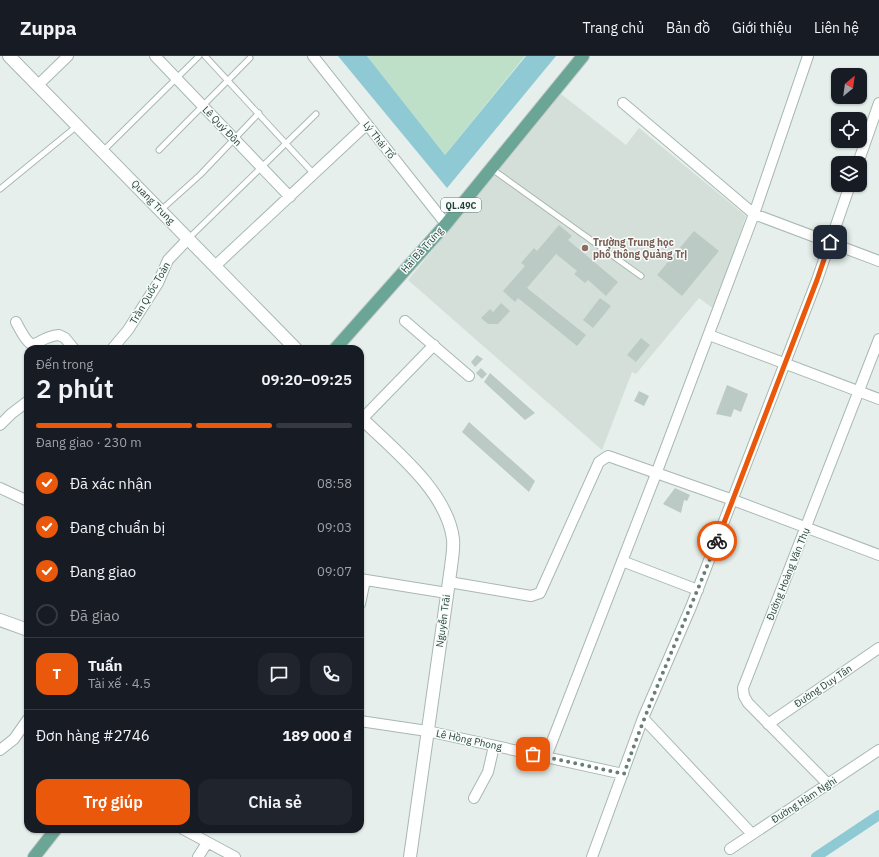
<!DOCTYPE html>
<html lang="vi">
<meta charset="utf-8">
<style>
body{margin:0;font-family:"IBM Plex Sans",sans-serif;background:#20242c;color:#f1f3f6;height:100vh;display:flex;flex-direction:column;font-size:15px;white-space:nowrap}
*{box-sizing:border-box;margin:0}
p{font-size:13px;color:#9ea1a6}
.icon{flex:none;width:22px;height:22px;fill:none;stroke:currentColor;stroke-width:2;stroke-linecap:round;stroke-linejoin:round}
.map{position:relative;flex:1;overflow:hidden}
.drawer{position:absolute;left:24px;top:289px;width:340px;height:488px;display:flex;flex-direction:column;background:#171b24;border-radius:12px;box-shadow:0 1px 3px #0004}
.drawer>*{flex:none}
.needle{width:26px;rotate:29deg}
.fabs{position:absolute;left:831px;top:12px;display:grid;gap:8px}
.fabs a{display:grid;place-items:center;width:36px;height:36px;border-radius:8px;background:#171b24;box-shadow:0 1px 3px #0004;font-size:20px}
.pin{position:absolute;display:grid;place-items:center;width:34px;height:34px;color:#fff;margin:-17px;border-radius:8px;box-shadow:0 2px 6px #0006}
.courier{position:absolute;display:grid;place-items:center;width:40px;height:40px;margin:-20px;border:3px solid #ea580c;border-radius:50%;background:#fff;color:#222;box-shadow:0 1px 5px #0007}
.summary em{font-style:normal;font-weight:600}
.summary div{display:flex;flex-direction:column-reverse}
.summary{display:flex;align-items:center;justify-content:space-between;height:68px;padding:0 12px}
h1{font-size:26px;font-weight:600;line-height:30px}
.bar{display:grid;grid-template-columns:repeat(4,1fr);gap:6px 4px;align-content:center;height:48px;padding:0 12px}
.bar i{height:5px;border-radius:3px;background:#363941}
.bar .current{background:#ea580c}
.bar p{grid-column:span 4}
.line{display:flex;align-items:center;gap:10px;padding:0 12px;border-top:1px solid #363941}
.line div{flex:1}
.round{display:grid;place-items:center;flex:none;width:42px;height:42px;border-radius:12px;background:#20242c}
ol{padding:0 12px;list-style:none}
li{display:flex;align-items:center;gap:12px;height:44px}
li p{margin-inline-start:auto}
li .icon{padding:4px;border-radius:50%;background:#ea580c;color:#fff;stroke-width:4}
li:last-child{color:#9ea1a6}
li i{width:22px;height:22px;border:2px solid #363941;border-radius:50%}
.action{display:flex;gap:8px;margin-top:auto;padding:8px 12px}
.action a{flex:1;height:46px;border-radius:12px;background:#ea580c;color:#fff;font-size:16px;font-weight:600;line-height:46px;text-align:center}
.action a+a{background:#20242c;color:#f1f3f6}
header{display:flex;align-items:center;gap:24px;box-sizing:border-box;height:56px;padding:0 20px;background:#171b24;border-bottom:1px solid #363941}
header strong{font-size:19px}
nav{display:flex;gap:22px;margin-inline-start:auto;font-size:14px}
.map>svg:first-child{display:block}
.built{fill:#d4dfda}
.green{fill:#bfe0c8}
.water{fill:#8ec9d4}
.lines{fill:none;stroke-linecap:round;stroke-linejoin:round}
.canal{stroke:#8ec9d4;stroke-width:10}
.building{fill:#bbcac4}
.service-casing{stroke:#a8b8b2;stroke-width:7}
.minor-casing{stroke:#a8b8b2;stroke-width:12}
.tertiary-casing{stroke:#a8b8b2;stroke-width:14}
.primary-casing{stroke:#c2cac8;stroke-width:14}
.service{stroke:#fff;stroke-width:5}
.minor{stroke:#fff;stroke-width:10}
.tertiary{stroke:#fff;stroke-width:12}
.primary{stroke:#6aa596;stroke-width:12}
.done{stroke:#687f78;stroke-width:4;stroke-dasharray:0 7.2}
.route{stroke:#ea580c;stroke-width:5}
.education-dot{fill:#8d6e63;stroke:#f7fbf9;stroke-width:1.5}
.labels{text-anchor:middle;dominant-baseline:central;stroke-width:3;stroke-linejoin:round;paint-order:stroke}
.shield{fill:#f7fbf9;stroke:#637a73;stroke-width:1}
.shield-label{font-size:9px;font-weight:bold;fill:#24423a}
.street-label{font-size:10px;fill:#24423a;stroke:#f7fbf9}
.education-label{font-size:10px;font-weight:bold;fill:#785e54;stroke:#f7fbf9;text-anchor:start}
</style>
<header>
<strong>Zuppa</strong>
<nav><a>Trang chủ</a><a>Bản đồ</a><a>Giới thiệu</a><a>Liên hệ</a></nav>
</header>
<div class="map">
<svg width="879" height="801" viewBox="0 0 879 801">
<rect width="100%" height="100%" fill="#e6efeb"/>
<path class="built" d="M561,38L626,89L639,72L746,160L714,253L699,242L636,318L632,316L602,394L408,224Z"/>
<path class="green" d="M367,0H525L445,99Z"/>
<path class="water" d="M338,0H367L445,99L526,0H556L447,132Z"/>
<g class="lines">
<path class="canal" d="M816,801L879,759"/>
</g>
<path class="building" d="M559,169L572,180L568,184L618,226L606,240L588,224L585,227L574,218L577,215L556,198L527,232L586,279L577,290L518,242L515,246L503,235L525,210L521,207L534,192L537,195Z
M694,175L719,195L682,240L657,219Z
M600,242L611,250L593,272L583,264Z
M501,247L510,255L498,268H488L481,262L490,253L493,256Z
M641,282L650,289L636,306L627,299Z
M477,299L483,303L475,311L471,306Z
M481,312L487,318L482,323L476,317Z
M490,317L535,357L525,364L484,326Z
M727,329L748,338L741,356L734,353L731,361L716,358Z
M639,335L649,340L644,350L634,345Z
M469,366L535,425L529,436L462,376Z
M675,432L690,439L687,445L684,444L681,457L663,448Z"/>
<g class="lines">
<defs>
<path id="service" d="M205,0L314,118
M159,94L250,2
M103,95L199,0
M492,113L641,220
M0,133L77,70
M161,154L200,119L259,57
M188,183L316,58"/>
<path id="minor" d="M155,0L290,141
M313,0L446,168
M38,29L68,0
M623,47L754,158L879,205
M858,107L879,47
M215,210L367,68
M405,265L469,320
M16,266C36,305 32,281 59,279L65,282L74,293
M709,279L879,343
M112,293L128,274L158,227L168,204L188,183
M362,363L434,289
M0,369L11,358L28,345
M0,432L28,445
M622,505L698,534
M360,523L447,537
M449,526L531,540L540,537L599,406L608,400L733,444L879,499
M360,548L365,524
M643,662L752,778
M360,665L427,675L623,718
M768,668L879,592
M0,694L14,683L28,663
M546,701L656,418L754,158L808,0
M828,728L748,647L744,640L743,632L879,283
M474,742L488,716L494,690
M183,773L235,801
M730,793L879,694
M198,801L207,787
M592,801L643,662L691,551L817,224L850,129"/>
<path id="tertiary" d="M9,0L296,293
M360,361C393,393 447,435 453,483C454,492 452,502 451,511L410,801
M0,564L28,574"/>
<path id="primary" d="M335,293L446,168L583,0
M34,801L56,773"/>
</defs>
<use href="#service" class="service-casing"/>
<use href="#minor" class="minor-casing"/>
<use href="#tertiary" class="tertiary-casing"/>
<use href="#primary" class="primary-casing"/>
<use href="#service" class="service"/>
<use href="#minor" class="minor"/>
<use href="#tertiary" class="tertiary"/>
<use href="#primary" class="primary"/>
</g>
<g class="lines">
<path class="done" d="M533,698L624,718C651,639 687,563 717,485"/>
<path class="route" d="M717,485L817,224L830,186"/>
</g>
<circle class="education-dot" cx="585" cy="192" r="4"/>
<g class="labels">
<rect class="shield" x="441" y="142" width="40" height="14" rx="3"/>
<g class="shield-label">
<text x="461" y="149">QL.49C</text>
</g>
<g class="street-label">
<text transform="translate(222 70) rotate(46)">Lê Quý Đôn</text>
<text transform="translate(379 84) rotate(52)">Lý Thái Tổ</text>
<text transform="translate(153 146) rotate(46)">Quang Trung</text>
<text transform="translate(422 194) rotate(-48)">Hai Bà Trưng</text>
<text transform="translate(150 237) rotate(-60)">Trần Quốc Toản</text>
<text transform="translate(788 518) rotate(-68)">Đường Hoàng Văn Thụ</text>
<text transform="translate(443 565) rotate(-82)">Nguyễn Trãi</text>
<text transform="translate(823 630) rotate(-34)">Đường Duy Tân</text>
<text transform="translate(469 684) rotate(12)">Lê Hồng Phong</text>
<text transform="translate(804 744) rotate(-33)">Đường Hàm Nghi</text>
</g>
<g class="education-label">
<text x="593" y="186">Trường Trung học<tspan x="593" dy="12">phổ thông Quảng Trị</tspan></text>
</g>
</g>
</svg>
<div class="fabs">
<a><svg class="needle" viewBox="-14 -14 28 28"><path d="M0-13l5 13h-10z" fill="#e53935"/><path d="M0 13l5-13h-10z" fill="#9ea1a6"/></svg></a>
<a><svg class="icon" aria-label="locate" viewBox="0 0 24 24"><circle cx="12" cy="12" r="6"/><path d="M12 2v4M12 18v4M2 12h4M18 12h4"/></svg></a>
<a><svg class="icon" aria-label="layers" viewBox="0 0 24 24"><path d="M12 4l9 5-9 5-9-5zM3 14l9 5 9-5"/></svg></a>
</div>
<div class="pin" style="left:533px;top:698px;background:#ea580c"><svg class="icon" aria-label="bag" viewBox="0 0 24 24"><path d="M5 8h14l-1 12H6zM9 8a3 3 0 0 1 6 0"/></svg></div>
<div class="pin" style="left:830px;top:186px;background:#1f2937"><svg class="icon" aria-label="home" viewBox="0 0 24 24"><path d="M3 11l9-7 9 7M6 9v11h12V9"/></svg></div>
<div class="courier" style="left:717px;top:485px"><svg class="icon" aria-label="bike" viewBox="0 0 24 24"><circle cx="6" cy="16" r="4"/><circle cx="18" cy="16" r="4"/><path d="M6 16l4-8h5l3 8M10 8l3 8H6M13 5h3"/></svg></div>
<section class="drawer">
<div class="summary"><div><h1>2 phút</h1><p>Đến trong</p></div><em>09:20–09:25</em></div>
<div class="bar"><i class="current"></i><i class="current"></i><i class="current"></i><i></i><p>Đang giao · 230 m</p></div>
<ol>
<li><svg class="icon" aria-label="check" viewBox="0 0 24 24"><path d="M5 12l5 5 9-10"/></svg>Đã xác nhận<p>08:58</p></li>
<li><svg class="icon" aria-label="check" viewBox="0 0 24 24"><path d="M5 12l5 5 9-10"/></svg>Đang chuẩn bị<p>09:03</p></li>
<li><svg class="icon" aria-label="check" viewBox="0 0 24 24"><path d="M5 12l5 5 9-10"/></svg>Đang giao<p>09:07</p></li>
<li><i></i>Đã giao</li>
</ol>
<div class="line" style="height:72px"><b class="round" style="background:#ea580c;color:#fff">T</b><div><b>Tuấn</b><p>Tài xế · 4.5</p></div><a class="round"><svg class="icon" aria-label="chat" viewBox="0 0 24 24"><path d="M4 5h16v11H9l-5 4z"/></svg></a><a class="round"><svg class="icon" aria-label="phone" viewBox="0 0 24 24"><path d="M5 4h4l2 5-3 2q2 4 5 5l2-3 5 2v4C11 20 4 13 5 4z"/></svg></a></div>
<div class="line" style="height:52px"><div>Đơn hàng #2746</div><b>189 000 ₫</b></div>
<div class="action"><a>Trợ giúp</a><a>Chia sẻ</a></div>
</section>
</div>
